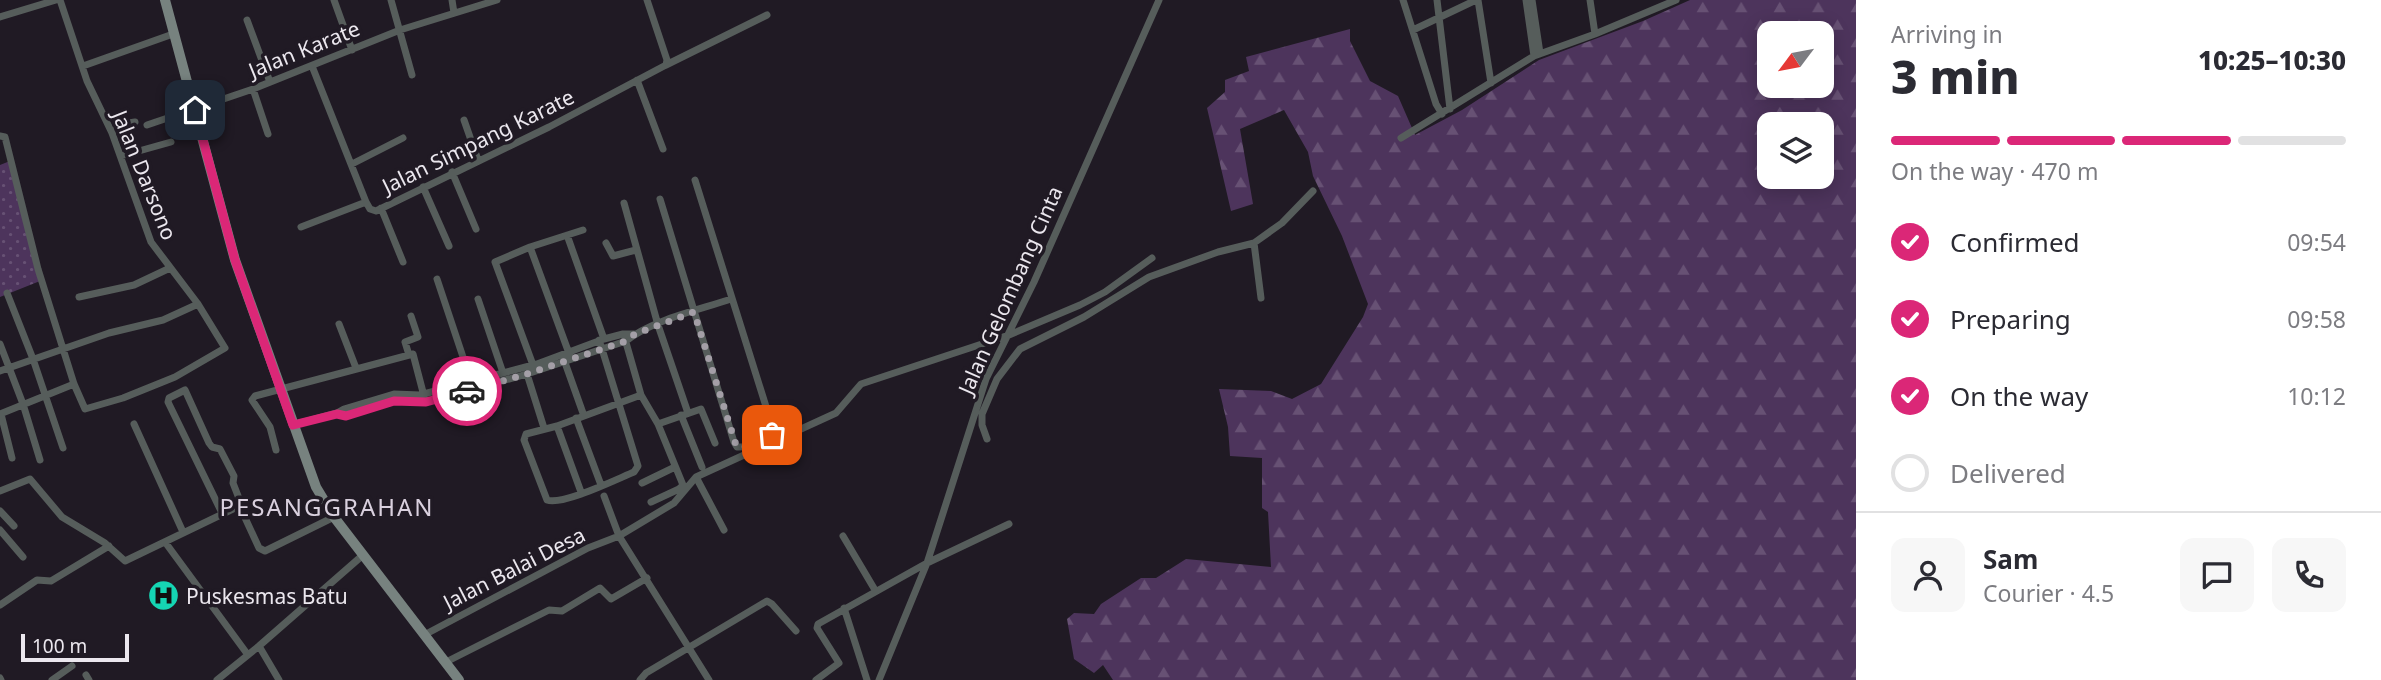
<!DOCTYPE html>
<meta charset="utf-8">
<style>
body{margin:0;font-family:"Noto Sans",sans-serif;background:#f7f7f7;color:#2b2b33;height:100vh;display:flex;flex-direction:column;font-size:26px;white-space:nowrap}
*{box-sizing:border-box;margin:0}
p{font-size:23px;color:#7c7c81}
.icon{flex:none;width:38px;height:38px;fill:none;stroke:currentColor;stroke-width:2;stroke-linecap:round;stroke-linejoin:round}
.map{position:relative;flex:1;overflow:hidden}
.drawer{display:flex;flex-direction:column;background:#fff;width:525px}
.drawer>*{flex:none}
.needle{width:46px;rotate:238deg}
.buttons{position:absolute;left:1757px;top:21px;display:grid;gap:14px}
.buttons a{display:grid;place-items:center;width:77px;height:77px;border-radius:14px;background:#fff;box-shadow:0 4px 18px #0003;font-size:35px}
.scale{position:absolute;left:21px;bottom:18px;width:108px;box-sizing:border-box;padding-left:7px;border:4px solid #ebe7ee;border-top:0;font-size:19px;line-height:24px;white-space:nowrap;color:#ebe7ee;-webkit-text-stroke:5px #201a24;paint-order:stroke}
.pin{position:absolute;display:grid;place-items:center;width:60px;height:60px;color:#fff;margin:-30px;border-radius:14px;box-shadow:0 4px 10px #0006}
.courier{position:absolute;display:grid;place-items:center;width:70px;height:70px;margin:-35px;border:5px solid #db2777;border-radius:50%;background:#fff;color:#222;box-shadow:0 2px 9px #0007}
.headline em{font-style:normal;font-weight:800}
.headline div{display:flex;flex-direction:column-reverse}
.headline{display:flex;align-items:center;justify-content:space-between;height:119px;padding:0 35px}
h1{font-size:46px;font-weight:800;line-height:52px}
.bar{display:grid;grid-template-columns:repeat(4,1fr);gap:10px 7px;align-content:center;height:84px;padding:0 35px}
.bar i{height:9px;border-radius:5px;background:#e1e1e2}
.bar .current{background:#db2777}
.bar p{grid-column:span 4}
.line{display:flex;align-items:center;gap:18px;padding:0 35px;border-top:2px solid #e1e1e2}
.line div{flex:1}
.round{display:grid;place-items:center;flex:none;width:74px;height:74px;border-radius:14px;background:#f7f7f7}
ol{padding:0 35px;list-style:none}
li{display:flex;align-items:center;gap:21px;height:77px}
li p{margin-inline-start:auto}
li .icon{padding:7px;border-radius:50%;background:#db2777;color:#fff;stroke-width:4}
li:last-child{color:#7c7c81}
li i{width:38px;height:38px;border:4px solid #e1e1e2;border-radius:50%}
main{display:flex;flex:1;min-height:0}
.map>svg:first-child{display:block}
.forest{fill:url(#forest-firs);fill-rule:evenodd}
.garden{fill:url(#garden-dots)}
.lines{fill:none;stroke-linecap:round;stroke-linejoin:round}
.minor{stroke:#565d5b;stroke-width:7}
.secondary{stroke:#77827f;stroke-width:10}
.done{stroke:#a49fa7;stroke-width:7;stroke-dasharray:0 12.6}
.route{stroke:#db2777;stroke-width:9}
.labels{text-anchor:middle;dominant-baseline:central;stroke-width:7;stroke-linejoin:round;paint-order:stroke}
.street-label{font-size:21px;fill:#ebe7ee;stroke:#201a24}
.poi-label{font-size:21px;fill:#ebe7ee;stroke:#201a24;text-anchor:start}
.quarter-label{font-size:24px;letter-spacing:2px;fill:#d9d0de;stroke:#201a24}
</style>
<main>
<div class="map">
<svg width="1856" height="680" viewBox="0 0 1856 680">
<defs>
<pattern id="forest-firs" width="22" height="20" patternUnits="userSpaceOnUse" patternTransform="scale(1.75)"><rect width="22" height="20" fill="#4d345c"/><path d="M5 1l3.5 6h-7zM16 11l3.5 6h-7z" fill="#675174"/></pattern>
<pattern id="garden-dots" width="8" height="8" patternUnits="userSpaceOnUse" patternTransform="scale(1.75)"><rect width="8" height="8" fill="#4d345c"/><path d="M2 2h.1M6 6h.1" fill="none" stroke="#675174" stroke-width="1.8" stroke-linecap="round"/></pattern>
</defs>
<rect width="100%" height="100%" fill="#201a24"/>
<path class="forest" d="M1690,0H1856V680H1113L1103,665L1094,673L1074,659L1067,619L1074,613L1094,614L1101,604L1141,578H1156L1186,559L1271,567L1268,512L1262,508V458L1230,456L1228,427L1219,389L1271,391L1292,399L1321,384L1363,317L1368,304L1342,236L1313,176L1308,152L1284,110L1240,129L1253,204L1231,211L1207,108L1225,92V80L1249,71L1246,57L1350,29V41L1370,81L1398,96L1415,135L1462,110L1539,60L1643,21ZM1769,33H1822V86H1769ZM1769,124H1822V177H1769Z"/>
<path class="garden" d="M10,161L40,281L0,297V165Z"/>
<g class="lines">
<path class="minor" d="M334,0L352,50
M391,0L412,75
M452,0L454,13
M1403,0L1436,104L1442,114
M1437,0L1450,109
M1478,0L1491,83
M1526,0L1534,56
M1532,0L1540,53
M1590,0L1595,34
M0,17L56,0
M247,20L270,82
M1413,30L1476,0
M666,65L767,15
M83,66L173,34
M312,66L366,202L370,209L376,211L549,127L666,65L667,60L647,0
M637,80L663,149
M253,89L268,134
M464,120L478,160
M147,125L253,89L400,30L497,0
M112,133L122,124L135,122
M0,136L5,137L38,269L74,384L85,409L123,398L175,377L225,348L198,304L151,242L112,133L87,81L60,0
M1401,138L1534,56L1595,34L1676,0
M121,156L171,142
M352,164L403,138
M452,172L476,229
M423,187L449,246
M660,199L734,442L737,447C747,448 767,440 774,432L695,180
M624,203L658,325L688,413
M381,208L403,262
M301,227L366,202
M567,235L604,339
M606,243L613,256L636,250
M1254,243L1261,298
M530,247L570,356
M437,279L471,381
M7,293L33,359L63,448
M79,297L134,285L170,268
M478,299L503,373
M339,324L356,368
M625,339L641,395L658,424L683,485L679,489L651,502
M599,340L602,349L638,466L634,472C617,479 562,506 547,500L524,440L526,434L557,426L641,395
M0,344L23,404L40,460
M409,355L405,342L418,337L411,316
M563,357L584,416
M533,365L495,262L530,247L583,230
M0,371L109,333L163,320L198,304
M527,374L544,428
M337,413L346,416L394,401L426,402L527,374L626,341C652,320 699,310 731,299
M0,414L74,384
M1,414L12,458
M681,415L702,467
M576,418L601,485
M134,424L183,532
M658,424L701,409L715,443
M293,425L337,413L344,409L394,394L420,395L537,364L604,339L623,334H634
M557,426L581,492
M987,439L982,425V414L997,379L1020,349L1084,317L1149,277L1218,252L1254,243L1282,223L1313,191
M276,450L270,427L252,400L255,396L413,354L424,396
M696,477L724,530
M642,483L675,467
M0,491L30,479L62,517L105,543L125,561L235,508L241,509L259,548L265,551L334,517
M604,496L619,536L674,503L696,477L836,413L861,384L1009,335L1080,305L1105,292L1152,258
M0,511L14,526
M222,513L168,402L169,398L185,390L209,443L212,447L220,449L234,476L233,483L240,501L241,509
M0,530L23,557
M843,536L875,590
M165,542L248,655
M0,605L37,580L51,581L109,546
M844,608L867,680
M426,634L588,548L619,536L709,680
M259,646L279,680
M446,662L549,610L562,611L600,588L611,599L647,578
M86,675L89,680
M0,678L1,680
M52,680L72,666
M217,680L259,646L363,555
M640,680L646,673L767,601L772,604L796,631
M816,680L839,663L817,628L818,624L927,563L1009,524
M879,680L927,563L986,379L1034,282L1159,0"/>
<path class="secondary" d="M165,0L235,260L316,487L334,517L459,680"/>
</g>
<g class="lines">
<path class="done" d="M467,391L527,374L626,341L635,334L694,312L736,445L742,448L772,435"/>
<path class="route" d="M195,110L235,260L293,425L337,414L346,416L394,401L426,402L467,391"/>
</g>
<defs>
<symbol id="hospital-disc" viewBox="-11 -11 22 22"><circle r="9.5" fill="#15d5b3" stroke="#201a24"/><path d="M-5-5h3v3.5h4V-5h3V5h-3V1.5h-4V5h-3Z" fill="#111"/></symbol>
</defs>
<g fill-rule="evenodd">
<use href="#hospital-disc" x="146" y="578" width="35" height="35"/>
</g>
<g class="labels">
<g class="street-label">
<text transform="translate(304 49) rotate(-22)">Jalan Karate</text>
<text transform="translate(478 141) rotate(-26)">Jalan Simpang Karate</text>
<text transform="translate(145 175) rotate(68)">Jalan Darsono</text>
<text transform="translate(1010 290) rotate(-66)">Jalan Gelombang Cinta</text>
<text transform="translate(514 568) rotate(-27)">Jalan Balai Desa</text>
</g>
<g class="poi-label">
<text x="186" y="596">Puskesmas Batu</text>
</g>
<g class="quarter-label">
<text x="327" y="506">PESANGGRAHAN</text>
</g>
</g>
</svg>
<div class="buttons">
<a><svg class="needle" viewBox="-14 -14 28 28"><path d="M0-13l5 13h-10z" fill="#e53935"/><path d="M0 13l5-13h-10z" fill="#7c7c81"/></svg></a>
<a><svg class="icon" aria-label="layers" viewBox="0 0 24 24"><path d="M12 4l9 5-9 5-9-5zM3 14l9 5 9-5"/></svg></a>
</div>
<div class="scale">100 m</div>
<div class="pin" style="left:772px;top:435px;background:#ea580c"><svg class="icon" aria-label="bag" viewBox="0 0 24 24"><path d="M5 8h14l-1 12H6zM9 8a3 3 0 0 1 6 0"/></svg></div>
<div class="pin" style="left:195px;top:110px;background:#1f2937"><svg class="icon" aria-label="home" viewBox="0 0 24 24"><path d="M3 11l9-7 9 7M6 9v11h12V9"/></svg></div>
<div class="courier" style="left:467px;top:391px"><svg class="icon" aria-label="car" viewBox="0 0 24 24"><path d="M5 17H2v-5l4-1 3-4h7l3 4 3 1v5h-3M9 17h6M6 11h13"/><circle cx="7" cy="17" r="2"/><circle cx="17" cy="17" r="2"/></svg></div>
</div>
<section class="drawer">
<div class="headline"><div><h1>3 min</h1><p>Arriving in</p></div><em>10:25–10:30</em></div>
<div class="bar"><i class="current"></i><i class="current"></i><i class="current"></i><i></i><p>On the way · 470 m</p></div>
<ol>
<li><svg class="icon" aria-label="check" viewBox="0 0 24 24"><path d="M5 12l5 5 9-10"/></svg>Confirmed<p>09:54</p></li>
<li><svg class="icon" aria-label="check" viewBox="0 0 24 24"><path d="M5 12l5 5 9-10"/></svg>Preparing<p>09:58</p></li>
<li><svg class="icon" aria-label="check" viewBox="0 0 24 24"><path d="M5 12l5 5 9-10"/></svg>On the way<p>10:12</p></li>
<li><i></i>Delivered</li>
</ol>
<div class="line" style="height:126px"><a class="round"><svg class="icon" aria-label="person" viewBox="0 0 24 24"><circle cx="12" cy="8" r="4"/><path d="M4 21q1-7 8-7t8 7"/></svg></a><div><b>Sam</b><p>Courier · 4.5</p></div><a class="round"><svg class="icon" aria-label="chat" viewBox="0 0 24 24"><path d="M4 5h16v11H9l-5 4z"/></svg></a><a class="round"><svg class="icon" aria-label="phone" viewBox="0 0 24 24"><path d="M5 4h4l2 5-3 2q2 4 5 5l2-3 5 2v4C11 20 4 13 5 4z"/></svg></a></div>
</section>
</main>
